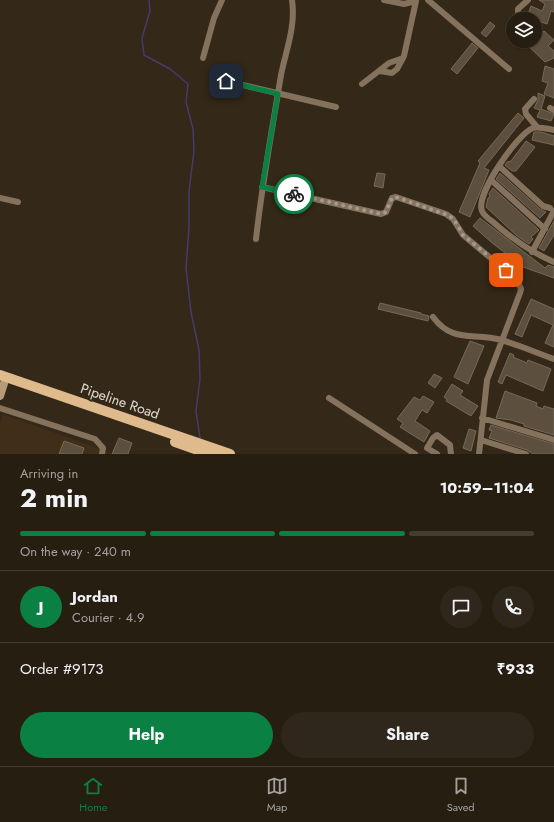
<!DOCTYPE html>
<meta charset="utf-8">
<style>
body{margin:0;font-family:Jost,sans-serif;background:#2f271b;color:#f1f3f6;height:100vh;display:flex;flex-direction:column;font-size:15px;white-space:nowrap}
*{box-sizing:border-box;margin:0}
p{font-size:13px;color:#a4a29f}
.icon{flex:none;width:22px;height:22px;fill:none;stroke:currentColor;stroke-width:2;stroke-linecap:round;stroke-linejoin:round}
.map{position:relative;height:454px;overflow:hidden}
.panel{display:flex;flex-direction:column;background:#271e12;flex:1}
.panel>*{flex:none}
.tools{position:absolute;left:506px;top:12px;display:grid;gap:8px}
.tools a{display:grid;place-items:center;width:36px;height:36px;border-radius:50%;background:#271e12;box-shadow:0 1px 3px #0004,0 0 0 1px #433c32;font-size:20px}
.pin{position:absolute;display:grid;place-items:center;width:34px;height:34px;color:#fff;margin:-17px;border-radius:8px;box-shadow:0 2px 6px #0006}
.courier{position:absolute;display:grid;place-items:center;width:40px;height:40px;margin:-20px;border:3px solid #0b8043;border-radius:50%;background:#fff;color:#222;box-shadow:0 1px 5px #0007}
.head em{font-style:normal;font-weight:700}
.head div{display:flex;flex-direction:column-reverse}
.head{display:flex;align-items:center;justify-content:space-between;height:68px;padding:0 20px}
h1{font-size:26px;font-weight:700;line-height:30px}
.bar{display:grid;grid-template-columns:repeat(4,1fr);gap:6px 4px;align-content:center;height:48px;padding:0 20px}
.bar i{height:5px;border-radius:3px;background:#433c32}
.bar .active{background:#0b8043}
.bar p{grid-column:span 4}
.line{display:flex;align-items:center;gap:10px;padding:0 20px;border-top:1px solid #433c32}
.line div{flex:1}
.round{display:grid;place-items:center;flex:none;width:42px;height:42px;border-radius:21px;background:#2f271b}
.primary-button{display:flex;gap:8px;margin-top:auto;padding:8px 20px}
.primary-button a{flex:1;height:46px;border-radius:24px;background:#0b8043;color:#fff;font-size:16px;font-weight:700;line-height:46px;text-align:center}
.primary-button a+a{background:#2f271b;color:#f1f3f6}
.tabs{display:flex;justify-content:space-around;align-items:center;height:56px;border-top:1px solid #433c32;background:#271e12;font-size:11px;color:#a4a29f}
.tabs a{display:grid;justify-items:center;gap:2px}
.tabs .active{color:#0b8043}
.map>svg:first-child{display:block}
.built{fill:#402e19}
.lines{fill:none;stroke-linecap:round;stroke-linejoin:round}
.stream{stroke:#483a6d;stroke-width:1.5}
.building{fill:#5d4f3e;stroke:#776957}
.street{stroke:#84725d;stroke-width:6}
.secondary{stroke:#b79b78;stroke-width:8}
.primary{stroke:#dfba8d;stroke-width:10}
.done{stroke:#a49a8e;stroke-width:4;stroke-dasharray:0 7.2}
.route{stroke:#0b8043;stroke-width:5}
.labels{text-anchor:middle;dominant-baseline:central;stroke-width:4;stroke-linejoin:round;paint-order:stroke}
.street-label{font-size:14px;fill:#e0d8ce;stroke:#342818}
</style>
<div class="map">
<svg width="554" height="454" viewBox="0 0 554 454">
<rect width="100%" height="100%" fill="#342818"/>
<path class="built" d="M3,414L114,454H0V423Z"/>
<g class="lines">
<path class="stream" d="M149,0L150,11L142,38L144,55L170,69L188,84L186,102L193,129L194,151L189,191V227L186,268L191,312L199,350L200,379L196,411L200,438"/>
</g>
<path class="building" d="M539,0H554V12L551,11L547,24L527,17L531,6L542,11L545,4Z
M490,22L495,26L486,37L481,33Z
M544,31L554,40L548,46L554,51V58L545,62L523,41H535Z
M472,43L478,48L457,74L451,69Z
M545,66L554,69V98L544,94L548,83L542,81Z
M538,93L545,96L541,109L554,114L551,121L537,117L540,110L534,108L538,100Z
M518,113L524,118L484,168L489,170L470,217L459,212L480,163L478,161Z
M534,132H541L554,136V145L532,140Z
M526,141L535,147L516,171H512L505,165L507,162L511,161Z
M377,173L385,174L383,188L374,186Z
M500,173L540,209L546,212L540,218L496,179Z
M493,188L539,230L531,237L533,239L529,244L517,236L486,207L488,198L490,196L489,194Z
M480,218L545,268L548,265L554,267V278L523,267L491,242L473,226Z
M554,221V235L544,251L539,248Z
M531,299L554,309V347L545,343L553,325L531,315L522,337L515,334Z
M380,303L421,313V314L429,316L428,321L378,309Z
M470,341L484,346L468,384L454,377Z
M510,353L514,355L513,357L527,363L528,360L551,369L543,391L506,375L502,384L498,382Z
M434,374L442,378L435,388L428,383Z
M452,384L463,391L460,395L478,406L471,416L446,401L447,399L444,397Z
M505,391L537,403L536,406L543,409L544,406L554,409V435L524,426V424L511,420L496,418Z
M423,396L434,402L427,413L422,410L415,421L430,431L424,442L400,427L403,423L397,419L414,397L420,400Z
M491,425L554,444V454H533L527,450L489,438L492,431L489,430Z
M469,429L476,431L471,451L463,448Z
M119,438L132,443L128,454H112Z
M64,441L84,448L82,454H59Z"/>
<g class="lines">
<path class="street" d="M428,0L509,69
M520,19L518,15V9L528,0
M203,58L214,18L222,0
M380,71L392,73L397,69L403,58
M226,81L336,107
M362,84L389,63L403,58L404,56L416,1L404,4L384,0
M534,99L525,109L526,114L537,127
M550,108L554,110
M554,130C548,129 539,126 533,128C517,134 475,195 482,211C484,216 489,219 493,222C512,239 531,252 554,262
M499,166L543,206L550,208
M491,180L545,229
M262,187L381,214L386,212L392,198L396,197L446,214L453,219L463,235L517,280L521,289L520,293L487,380L479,454
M0,198L18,202
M256,239C262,184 272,130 281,75C286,50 296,26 292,0
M532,252L554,211
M433,317C453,344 474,332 501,340C519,345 537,353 554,359
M329,398L415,454
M0,408L95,439L103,448L102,454
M482,418L554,440
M481,440L526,454
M437,454L427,448L433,438L437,435L450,445L451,454"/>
<path class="secondary" d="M0,396L6,377"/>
<path class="primary" d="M0,375L230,454
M175,442L209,454"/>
</g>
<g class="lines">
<path class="done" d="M294,194L381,214L386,212L392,198L396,197L450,216L457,224L463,235L506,270"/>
<path class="route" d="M226,81L278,94L262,187L294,194"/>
</g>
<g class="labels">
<g class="street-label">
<text transform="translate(120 401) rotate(19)">Pipeline Road</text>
</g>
</g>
</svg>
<div class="tools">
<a><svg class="icon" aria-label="layers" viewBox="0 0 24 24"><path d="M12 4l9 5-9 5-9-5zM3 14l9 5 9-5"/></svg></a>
</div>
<div class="pin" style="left:506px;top:270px;background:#ea580c"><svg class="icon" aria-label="bag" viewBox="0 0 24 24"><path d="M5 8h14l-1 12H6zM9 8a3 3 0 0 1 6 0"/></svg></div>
<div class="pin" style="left:226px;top:81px;background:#1f2937"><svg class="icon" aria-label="home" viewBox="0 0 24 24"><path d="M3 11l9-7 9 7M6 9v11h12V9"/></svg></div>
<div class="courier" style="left:294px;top:194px"><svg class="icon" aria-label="bike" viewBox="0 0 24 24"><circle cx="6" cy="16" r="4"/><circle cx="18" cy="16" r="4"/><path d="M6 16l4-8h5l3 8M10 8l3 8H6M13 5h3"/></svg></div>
</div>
<section class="panel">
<div class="head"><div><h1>2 min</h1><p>Arriving in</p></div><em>10:59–11:04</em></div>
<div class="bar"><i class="active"></i><i class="active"></i><i class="active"></i><i></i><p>On the way · 240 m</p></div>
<div class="line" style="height:72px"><b class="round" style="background:#0b8043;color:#fff">J</b><div><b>Jordan</b><p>Courier · 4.9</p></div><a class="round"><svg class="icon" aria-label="chat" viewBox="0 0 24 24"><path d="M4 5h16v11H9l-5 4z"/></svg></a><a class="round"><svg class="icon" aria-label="phone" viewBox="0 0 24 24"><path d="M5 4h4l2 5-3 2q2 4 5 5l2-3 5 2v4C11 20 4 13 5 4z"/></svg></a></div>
<div class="line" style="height:52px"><div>Order #9173</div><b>₹933</b></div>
<div class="primary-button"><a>Help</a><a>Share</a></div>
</section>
<nav class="tabs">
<a class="active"><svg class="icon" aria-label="home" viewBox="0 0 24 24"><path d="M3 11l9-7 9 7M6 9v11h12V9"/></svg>Home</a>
<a><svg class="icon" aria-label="map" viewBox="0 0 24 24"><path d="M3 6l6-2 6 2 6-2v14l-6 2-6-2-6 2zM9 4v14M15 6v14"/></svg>Map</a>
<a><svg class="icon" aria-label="saved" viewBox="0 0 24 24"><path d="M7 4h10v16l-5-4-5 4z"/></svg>Saved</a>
</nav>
